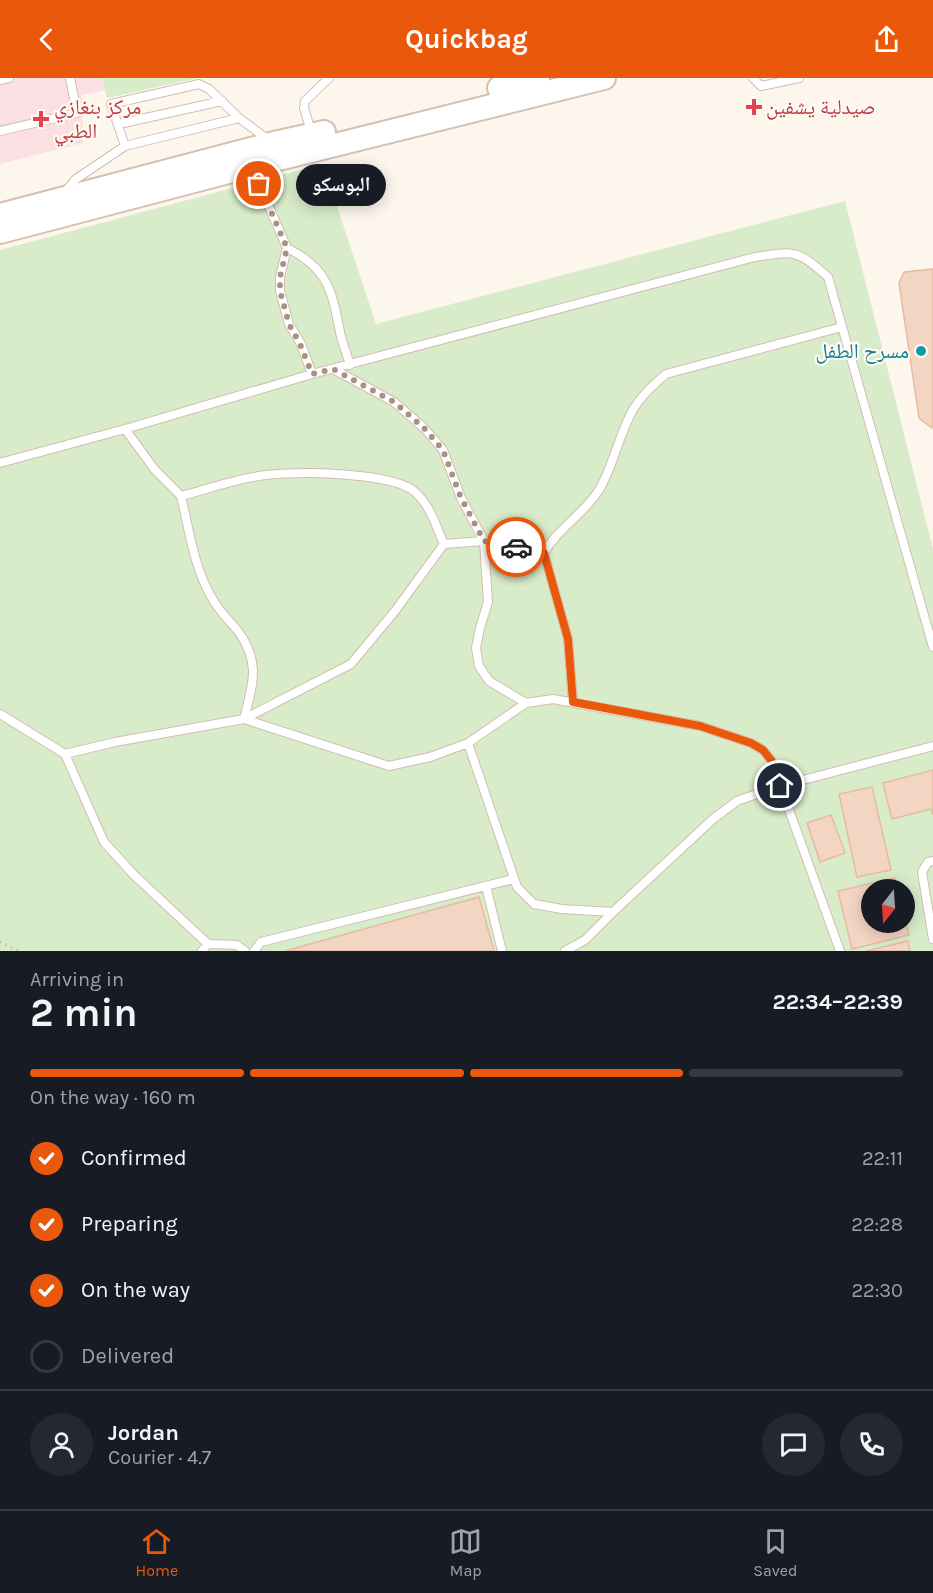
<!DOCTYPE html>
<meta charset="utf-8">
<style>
body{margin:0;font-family:Karla,"Noto Naskh Arabic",sans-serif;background:#242831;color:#f1f3f6;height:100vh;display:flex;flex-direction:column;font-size:22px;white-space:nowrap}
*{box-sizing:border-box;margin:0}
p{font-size:20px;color:#9ea1a6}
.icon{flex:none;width:33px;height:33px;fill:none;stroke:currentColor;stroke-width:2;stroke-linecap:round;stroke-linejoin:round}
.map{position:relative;height:873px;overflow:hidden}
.panel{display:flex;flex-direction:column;background:#171b24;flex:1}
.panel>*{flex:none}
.needle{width:39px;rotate:197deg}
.tools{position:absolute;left:861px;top:801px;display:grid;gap:12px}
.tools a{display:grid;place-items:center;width:54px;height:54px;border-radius:50%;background:#171b24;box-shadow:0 3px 15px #0003;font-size:30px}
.pin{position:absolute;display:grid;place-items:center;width:51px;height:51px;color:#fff;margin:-26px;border:3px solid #fff;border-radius:50%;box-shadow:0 2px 6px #0007}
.courier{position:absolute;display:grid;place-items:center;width:60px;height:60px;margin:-30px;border:4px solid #ea580c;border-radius:50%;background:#fff;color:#222;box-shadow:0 2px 8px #0007}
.bubble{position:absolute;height:42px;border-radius:21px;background:#171b24;box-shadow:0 3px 15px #0003;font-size:20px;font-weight:700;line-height:42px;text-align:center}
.head em{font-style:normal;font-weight:700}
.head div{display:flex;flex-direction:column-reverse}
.head{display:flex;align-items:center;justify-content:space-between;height:102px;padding:0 30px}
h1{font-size:39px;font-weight:700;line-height:45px}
.bar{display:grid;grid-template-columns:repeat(4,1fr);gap:9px 6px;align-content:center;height:72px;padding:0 30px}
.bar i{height:8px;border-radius:4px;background:#363941}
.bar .active{background:#ea580c}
.bar p{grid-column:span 4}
.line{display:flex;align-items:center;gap:15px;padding:0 30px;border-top:2px solid #363941}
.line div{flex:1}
.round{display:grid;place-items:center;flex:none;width:63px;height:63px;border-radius:32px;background:#242831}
ol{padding:0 30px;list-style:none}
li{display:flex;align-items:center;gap:18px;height:66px}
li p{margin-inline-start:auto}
li .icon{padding:6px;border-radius:50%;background:#ea580c;color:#fff;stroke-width:4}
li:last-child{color:#9ea1a6}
li i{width:33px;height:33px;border:3px solid #363941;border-radius:50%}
header{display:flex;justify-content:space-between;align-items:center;height:78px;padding:0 30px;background:#ea580c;color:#fff;font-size:27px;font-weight:700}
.tab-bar{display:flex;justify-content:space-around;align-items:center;height:84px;border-top:2px solid #363941;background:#171b24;font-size:16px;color:#9ea1a6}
.tab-bar a{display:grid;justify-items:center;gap:3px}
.tab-bar .active{color:#ea580c}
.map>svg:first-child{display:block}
.medical{fill:#fbdfe3}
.green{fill:#d8ecc9;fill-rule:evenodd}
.building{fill:#f3d5c3;stroke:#e6bba3;stroke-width:1.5}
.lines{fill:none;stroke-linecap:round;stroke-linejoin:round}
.service-casing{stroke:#d1beb0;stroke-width:10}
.secondary-casing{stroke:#d6c0b0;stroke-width:26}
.path{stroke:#d9b8a5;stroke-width:3;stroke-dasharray:1.5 4.5;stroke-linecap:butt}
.service{stroke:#fff;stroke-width:8}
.secondary{stroke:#fff;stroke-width:22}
.done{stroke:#a89285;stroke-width:6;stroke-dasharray:0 10.8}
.route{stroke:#ea580c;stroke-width:8}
.health-dot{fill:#e0444e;stroke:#fffaf3;stroke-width:2}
.culture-dot{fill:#0f9aa8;stroke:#fffaf3;stroke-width:2}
.labels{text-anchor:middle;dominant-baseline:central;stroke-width:4.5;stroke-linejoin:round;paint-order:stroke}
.health-label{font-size:21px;fill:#be3a42;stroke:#fffaf3;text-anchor:start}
.culture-label{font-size:21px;fill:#0d838f;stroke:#fffaf3;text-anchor:end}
</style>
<header><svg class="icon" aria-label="back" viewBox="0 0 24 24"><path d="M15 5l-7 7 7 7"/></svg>Quickbag<svg class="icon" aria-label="share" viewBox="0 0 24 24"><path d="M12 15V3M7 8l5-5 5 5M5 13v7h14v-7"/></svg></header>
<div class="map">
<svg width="933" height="873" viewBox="0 0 933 873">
<rect width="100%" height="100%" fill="#fdf6ec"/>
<path class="medical" d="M0,0H165L82,17L83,65L0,86Z"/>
<path class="green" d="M102,0H199L107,20Z
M323,86L376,246L845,123L933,471V873H0V172ZM872,812H904V844H872Z"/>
<path class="building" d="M933,191V349L932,350L919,340L899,205L904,194Z
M933,692V737L931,731L892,741L883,705Z
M872,709L891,792L857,799L839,716Z
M831,737L845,775L820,784L807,745Z
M895,800L898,812H872V844H904V839L909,857L852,871L838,813Z
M479,819L494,873H285Z
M908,863L910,873H866Z"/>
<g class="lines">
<defs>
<path id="service" d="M753,0L761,8L799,0
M0,2L9,0
M119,46L222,23
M0,53L77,35L70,0
M311,53L304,30L305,23L329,0
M125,68L111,26L199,6L209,11L239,40
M252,90L287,170L280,199V213L289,246L301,266L312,296
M64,115L76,101L125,68L239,40L270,63
M287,170C328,190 332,213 340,254C342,265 347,276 350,287
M333,291L394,324L424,350L443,372L461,420L484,463L488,524L480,550L476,570L479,588L489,603L526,625
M125,351L155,392L181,418
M0,385L125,351L312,296L755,179C795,173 796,171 828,199L933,569
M444,466L484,463L544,475
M573,624L568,561L544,475C558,450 584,436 599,412C614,387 619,355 634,330C642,317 654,306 666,296L842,249
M0,636L65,676
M933,783L928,784L922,794L933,861
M486,808L502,873
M208,866L237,867L245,873
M202,873L208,866L134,797L104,764L65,676L115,664L244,641L351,586L395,533L444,466C436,448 430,427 415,414C393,394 296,393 266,397C238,400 208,411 181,418C189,451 194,490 212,520C218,532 229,542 238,553C261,585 253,605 244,641L389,688L430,679L468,665
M254,873L261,864L514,801
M565,873L585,862L613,834
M840,873L771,682L763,672L751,665L700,648L553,621L526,625L468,665L517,809L534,826L562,831L613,834L713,741L737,723L780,708L933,668"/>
<path id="secondary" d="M499,10L538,0
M0,137L274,65L324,54
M0,154L251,88L604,0"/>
</defs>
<use href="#service" class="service-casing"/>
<use href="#secondary" class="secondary-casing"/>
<path class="path" d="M0,864L19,873"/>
<use href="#service" class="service"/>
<use href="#secondary" class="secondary"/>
</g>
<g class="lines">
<path class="done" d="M259,106L287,170L280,199V213L289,246L300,266L312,296L333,291L394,324L424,350L443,372L461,420L484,463L516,469"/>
<path class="route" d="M516,469L544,475L568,561L573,624L700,648L751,665L763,672L771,682L780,708"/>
</g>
<g class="health-dot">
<path d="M751 20h6v6h6v6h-6v6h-6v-6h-6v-6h6z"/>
<path d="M38 32h6v6h6v6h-6v6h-6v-6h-6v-6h6z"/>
</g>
<circle class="culture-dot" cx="921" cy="273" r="6"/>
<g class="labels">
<g class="health-label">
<text x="54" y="29">مركز بنغازي<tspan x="54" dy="24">الطبي</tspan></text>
<text x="766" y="29">صيدلية يشفين</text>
</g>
<g class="culture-label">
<text x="909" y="273">مسرح الطفل</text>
</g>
</g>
</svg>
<div class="tools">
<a><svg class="needle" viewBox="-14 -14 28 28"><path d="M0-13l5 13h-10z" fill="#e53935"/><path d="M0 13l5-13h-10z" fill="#9ea1a6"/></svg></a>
</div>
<div class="pin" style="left:259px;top:106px;background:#ea580c"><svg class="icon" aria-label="bag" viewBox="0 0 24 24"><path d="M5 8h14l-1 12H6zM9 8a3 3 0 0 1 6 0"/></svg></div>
<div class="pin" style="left:780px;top:708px;background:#1f2937"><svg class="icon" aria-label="home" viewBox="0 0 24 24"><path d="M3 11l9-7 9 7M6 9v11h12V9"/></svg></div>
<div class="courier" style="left:516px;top:469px"><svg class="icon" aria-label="car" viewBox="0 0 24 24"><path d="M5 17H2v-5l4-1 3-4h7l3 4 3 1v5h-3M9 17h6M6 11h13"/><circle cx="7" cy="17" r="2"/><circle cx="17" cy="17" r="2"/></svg></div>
<div class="bubble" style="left:296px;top:86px;width:90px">البوسكو</div>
</div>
<section class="panel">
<div class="head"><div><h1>2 min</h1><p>Arriving in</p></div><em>22:34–22:39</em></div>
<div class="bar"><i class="active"></i><i class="active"></i><i class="active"></i><i></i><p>On the way · 160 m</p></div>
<ol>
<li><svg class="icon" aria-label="check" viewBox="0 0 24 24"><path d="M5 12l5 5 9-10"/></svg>Confirmed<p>22:11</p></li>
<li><svg class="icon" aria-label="check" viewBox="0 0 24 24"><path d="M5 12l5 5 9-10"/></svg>Preparing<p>22:28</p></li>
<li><svg class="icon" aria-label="check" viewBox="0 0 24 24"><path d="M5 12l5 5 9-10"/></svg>On the way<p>22:30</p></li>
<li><i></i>Delivered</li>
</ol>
<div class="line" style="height:108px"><a class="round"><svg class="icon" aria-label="person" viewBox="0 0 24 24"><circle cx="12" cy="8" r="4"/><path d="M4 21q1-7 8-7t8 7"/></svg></a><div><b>Jordan</b><p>Courier · 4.7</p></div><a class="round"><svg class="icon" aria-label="chat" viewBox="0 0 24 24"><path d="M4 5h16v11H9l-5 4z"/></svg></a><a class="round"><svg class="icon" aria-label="phone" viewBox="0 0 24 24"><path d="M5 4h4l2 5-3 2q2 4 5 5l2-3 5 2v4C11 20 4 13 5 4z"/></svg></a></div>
</section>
<nav class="tab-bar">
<a class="active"><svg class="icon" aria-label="home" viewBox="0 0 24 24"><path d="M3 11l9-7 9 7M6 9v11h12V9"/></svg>Home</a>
<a><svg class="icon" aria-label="map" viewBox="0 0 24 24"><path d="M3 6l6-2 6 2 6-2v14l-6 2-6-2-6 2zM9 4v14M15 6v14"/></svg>Map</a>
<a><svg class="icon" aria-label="saved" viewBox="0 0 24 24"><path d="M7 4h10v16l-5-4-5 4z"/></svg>Saved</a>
</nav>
